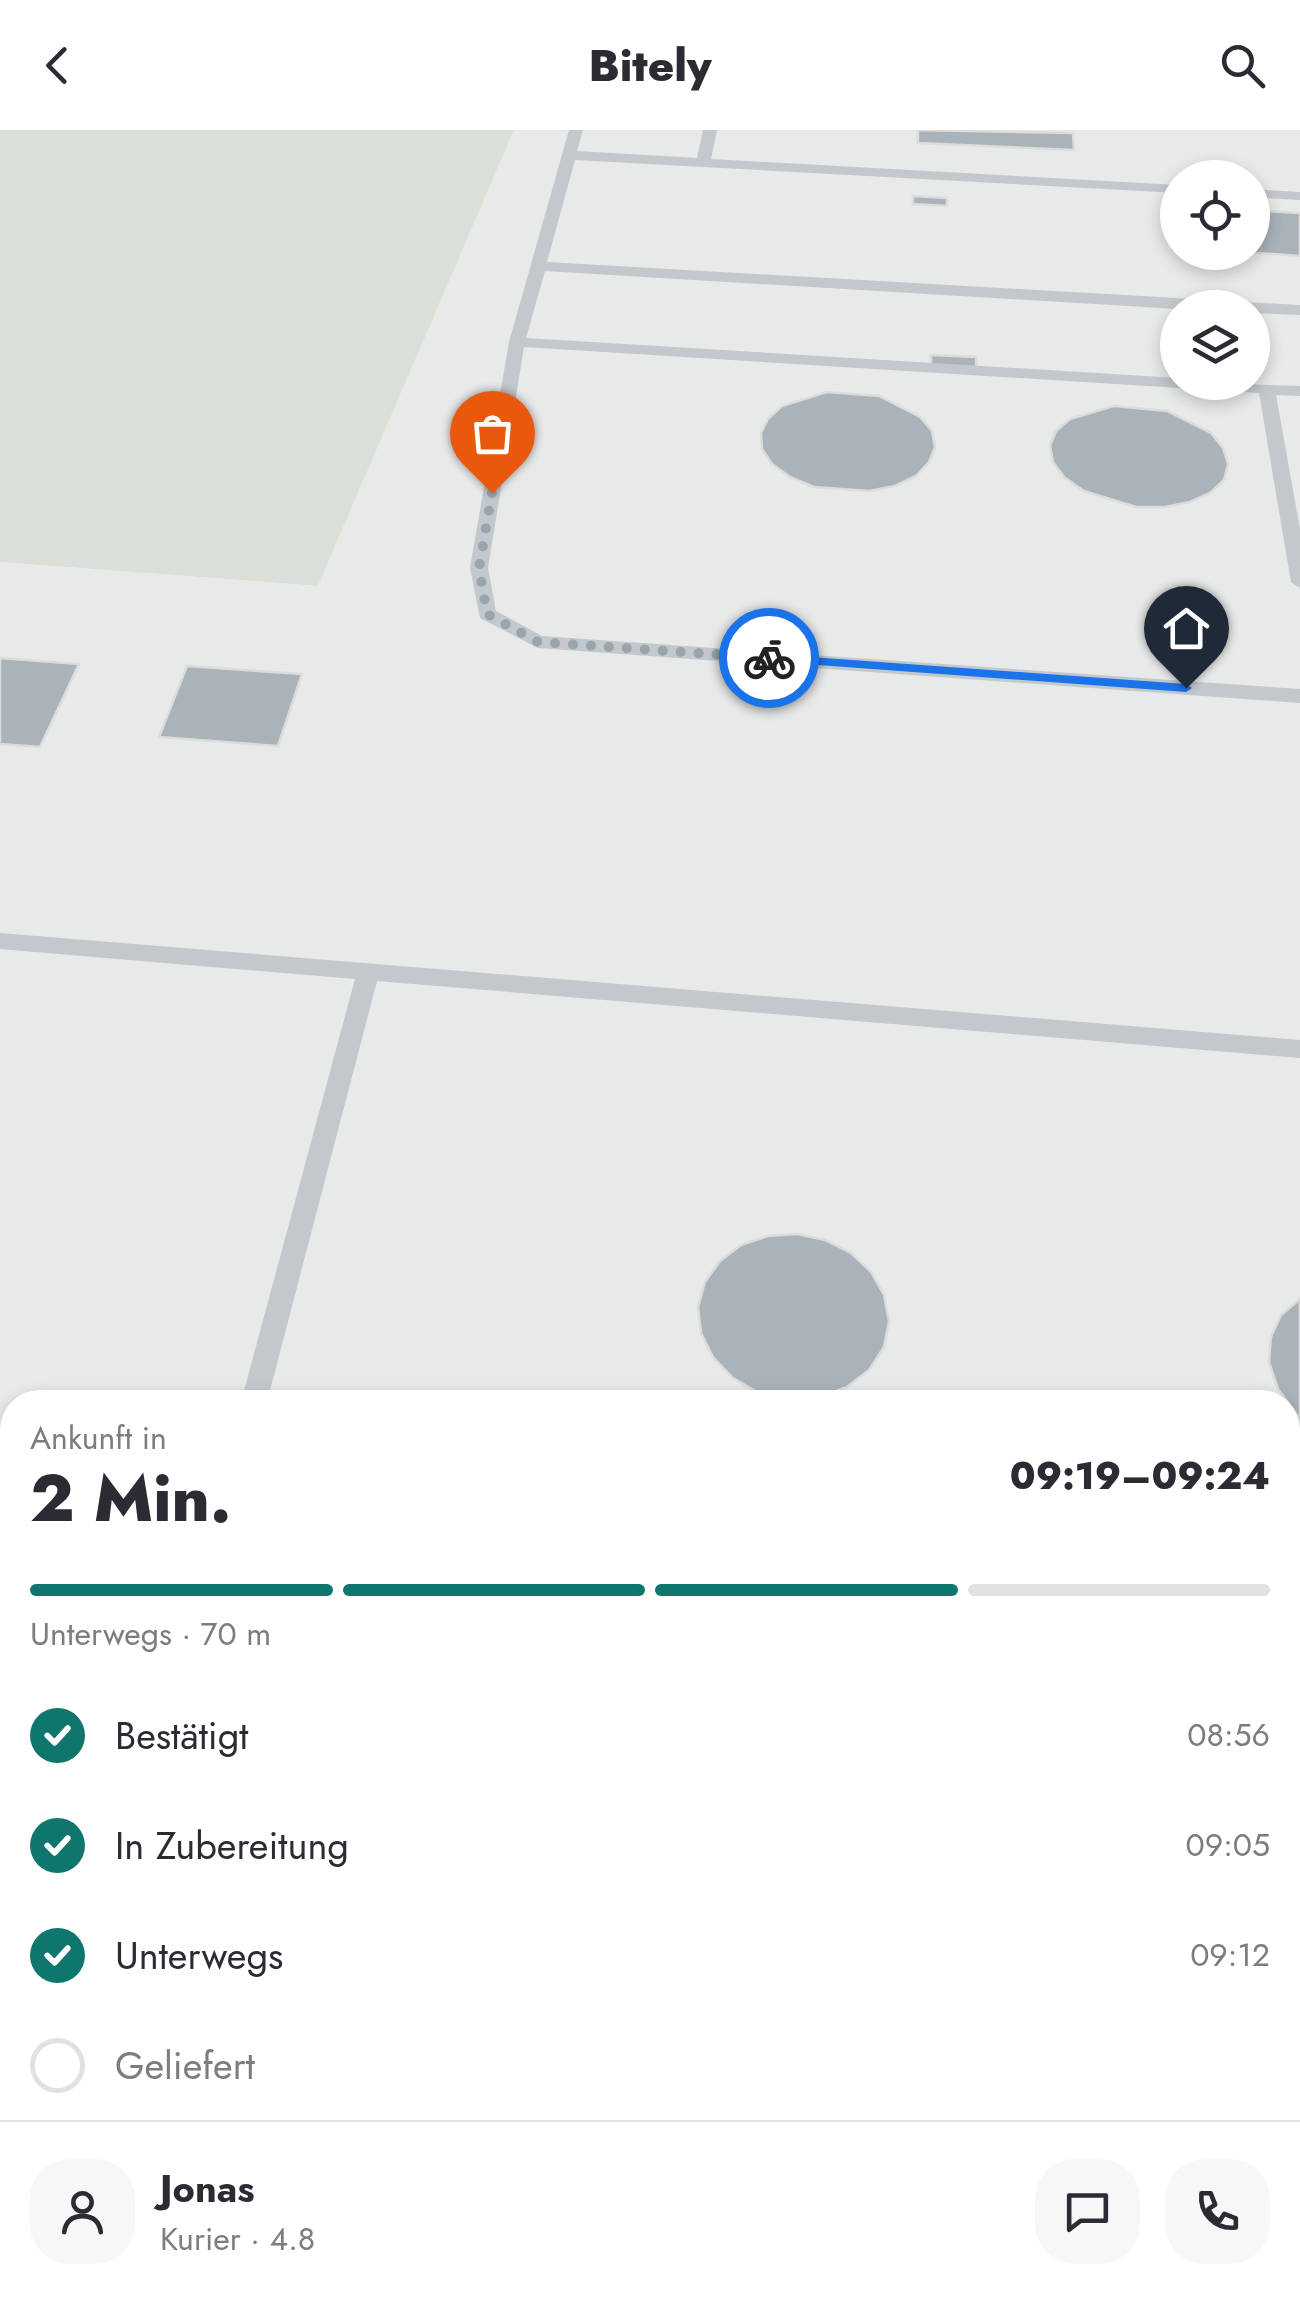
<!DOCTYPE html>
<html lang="de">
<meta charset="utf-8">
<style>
body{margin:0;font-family:Jost,sans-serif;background:#f7f7f7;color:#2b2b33;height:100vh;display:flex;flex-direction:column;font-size:38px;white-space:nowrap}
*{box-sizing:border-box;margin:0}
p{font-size:32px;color:#7c7c81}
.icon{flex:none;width:55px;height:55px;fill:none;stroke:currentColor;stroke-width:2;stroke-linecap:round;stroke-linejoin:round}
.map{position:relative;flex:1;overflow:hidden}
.side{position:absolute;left:0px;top:1260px;width:1300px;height:932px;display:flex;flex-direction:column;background:#fff;border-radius:40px 40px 0 0;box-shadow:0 5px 15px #0003}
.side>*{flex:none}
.tools{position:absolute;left:1160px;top:30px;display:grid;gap:20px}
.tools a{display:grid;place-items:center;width:110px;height:110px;border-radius:50%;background:#fff;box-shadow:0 5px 15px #0003;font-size:50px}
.pin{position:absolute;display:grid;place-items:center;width:85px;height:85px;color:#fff;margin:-102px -42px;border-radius:50% 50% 50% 0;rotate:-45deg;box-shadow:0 0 10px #0007}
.pin .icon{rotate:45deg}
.courier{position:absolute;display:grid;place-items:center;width:100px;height:100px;margin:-50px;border:8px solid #1a73e8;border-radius:50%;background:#fff;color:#222;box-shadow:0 2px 12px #0007}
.head em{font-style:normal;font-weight:800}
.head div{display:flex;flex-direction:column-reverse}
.head{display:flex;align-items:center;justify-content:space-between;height:170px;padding:0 30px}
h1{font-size:65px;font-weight:800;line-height:75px}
.bar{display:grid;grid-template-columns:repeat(4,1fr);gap:15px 10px;align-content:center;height:120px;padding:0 30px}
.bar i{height:12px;border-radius:8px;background:#e1e1e2}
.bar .current{background:#0f766e}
.bar p{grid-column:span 4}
.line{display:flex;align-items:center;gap:25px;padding:0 30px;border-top:2px solid #e1e1e2}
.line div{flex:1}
.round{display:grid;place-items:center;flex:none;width:105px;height:105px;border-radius:40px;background:#f7f7f7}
ol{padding:0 30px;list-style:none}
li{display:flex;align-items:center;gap:30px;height:110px}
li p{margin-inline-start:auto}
li .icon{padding:10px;border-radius:50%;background:#0f766e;color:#fff;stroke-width:4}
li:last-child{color:#7c7c81}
li i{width:55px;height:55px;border:5px solid #e1e1e2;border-radius:50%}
header{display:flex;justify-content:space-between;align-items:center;height:130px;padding:0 30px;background:#fff;font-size:45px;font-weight:800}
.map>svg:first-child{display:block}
.built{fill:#e8e9e9;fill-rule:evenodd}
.green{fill:#dadfd7}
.building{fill:#aab3b9;stroke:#dcdcda;stroke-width:2.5}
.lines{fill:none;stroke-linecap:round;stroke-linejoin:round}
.lane{fill:#c3c8cc;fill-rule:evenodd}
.route{fill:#1a73e8}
.done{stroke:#99a4ac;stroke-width:10;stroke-dasharray:0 18}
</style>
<header><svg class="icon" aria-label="back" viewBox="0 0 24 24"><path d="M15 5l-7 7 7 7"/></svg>Bitely<svg class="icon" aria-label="search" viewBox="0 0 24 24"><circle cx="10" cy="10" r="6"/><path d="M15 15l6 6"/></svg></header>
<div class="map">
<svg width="1300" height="2192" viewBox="0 0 1300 2192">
<rect width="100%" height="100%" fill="#fafaf8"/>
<path class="built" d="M514,0H1300V2192H0V432L318,456ZM1178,48H1252V122H1178ZM1178,178H1252V252H1178ZM12,1272H1288V2180H12Z"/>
<path class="green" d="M0,0H514L318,456L0,432Z"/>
<path class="building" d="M918,0L1073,3L1074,20L918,13Z
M913,66L947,68V76L913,74Z
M1252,80L1300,83V126L1244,122H1252Z
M931,225L976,227V238L931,236Z
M827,262L879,266L920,287L932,301L935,317L929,332L916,346L895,356L869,361L814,357L790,347L772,334L762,319L761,303L768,289L782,276Z
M1114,276L1167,281L1211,303L1223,318L1228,334L1224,350L1210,363L1190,372L1165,377H1136L1084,361L1064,347L1053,332L1050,316L1056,301L1070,289Z
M0,528L79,534L40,617L0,614Z
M187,536L302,544L278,616L159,607Z
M797,1104L825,1110L851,1123L871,1142L884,1165L889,1191L884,1217L869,1240L847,1257L820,1267L789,1269L759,1263L733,1248L713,1227L701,1203L698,1177L705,1152L720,1131L741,1115L768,1106Z
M1300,1169V1289L1278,1259L1269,1232L1271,1207L1281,1185Z
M663,2180H812L798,2192H675Z"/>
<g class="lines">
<path class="lane" d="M569,0H583L577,21L697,28L703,0H717L711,29L1178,55V63L575,30L547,132L1300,175V185L1252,183V178L1178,179L545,141L526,208L1178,248V252L1300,256V266L1276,265L1300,399V458L1291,452L1259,263L524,217L488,438L496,481L542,506L1300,559V573L538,518L480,488L470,438L509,212Z
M1252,59L1300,62V70L1252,67Z
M0,803L1300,910V928L377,851L267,1272H241L355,849L0,819Z
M1288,1585L1300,1586V1616L1288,1615Z
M12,2162V2180H31L28,2192H0V2167Z"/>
</g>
<path class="route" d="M769,524L1186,554L1192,558L1186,562L764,531L762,528Z"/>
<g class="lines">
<path class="done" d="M492,363L479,438L487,484L538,512L769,528"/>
</g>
</svg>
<div class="tools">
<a><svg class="icon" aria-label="locate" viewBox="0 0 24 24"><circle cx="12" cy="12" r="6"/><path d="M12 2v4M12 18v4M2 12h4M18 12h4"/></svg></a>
<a><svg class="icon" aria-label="layers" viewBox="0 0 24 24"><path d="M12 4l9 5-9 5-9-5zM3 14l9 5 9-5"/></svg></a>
</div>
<div class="pin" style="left:492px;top:363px;background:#ea580c"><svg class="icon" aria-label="bag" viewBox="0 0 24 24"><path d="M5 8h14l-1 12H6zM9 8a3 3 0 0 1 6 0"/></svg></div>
<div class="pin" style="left:1186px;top:558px;background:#1f2937"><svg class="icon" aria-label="home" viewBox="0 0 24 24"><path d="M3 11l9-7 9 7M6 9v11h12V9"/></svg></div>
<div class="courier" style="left:769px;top:528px"><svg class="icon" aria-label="bike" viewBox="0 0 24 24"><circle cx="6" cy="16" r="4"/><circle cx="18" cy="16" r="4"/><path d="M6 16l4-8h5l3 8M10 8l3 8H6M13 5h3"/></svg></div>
<section class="side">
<div class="head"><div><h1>2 Min.</h1><p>Ankunft in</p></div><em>09:19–09:24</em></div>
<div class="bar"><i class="current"></i><i class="current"></i><i class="current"></i><i></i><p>Unterwegs · 70 m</p></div>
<ol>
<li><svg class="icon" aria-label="check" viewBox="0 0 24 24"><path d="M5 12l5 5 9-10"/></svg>Bestätigt<p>08:56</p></li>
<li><svg class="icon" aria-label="check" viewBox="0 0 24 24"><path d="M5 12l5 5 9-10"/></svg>In Zubereitung<p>09:05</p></li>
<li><svg class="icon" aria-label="check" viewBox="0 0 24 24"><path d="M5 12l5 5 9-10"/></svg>Unterwegs<p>09:12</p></li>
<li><i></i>Geliefert</li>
</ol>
<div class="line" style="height:180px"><a class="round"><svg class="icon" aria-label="person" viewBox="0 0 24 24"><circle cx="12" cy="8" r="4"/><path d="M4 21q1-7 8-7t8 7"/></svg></a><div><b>Jonas</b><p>Kurier · 4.8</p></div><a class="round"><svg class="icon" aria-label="chat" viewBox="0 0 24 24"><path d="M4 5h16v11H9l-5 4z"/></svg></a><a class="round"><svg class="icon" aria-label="phone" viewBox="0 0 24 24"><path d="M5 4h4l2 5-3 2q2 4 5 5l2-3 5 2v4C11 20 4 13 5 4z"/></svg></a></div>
</section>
</div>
